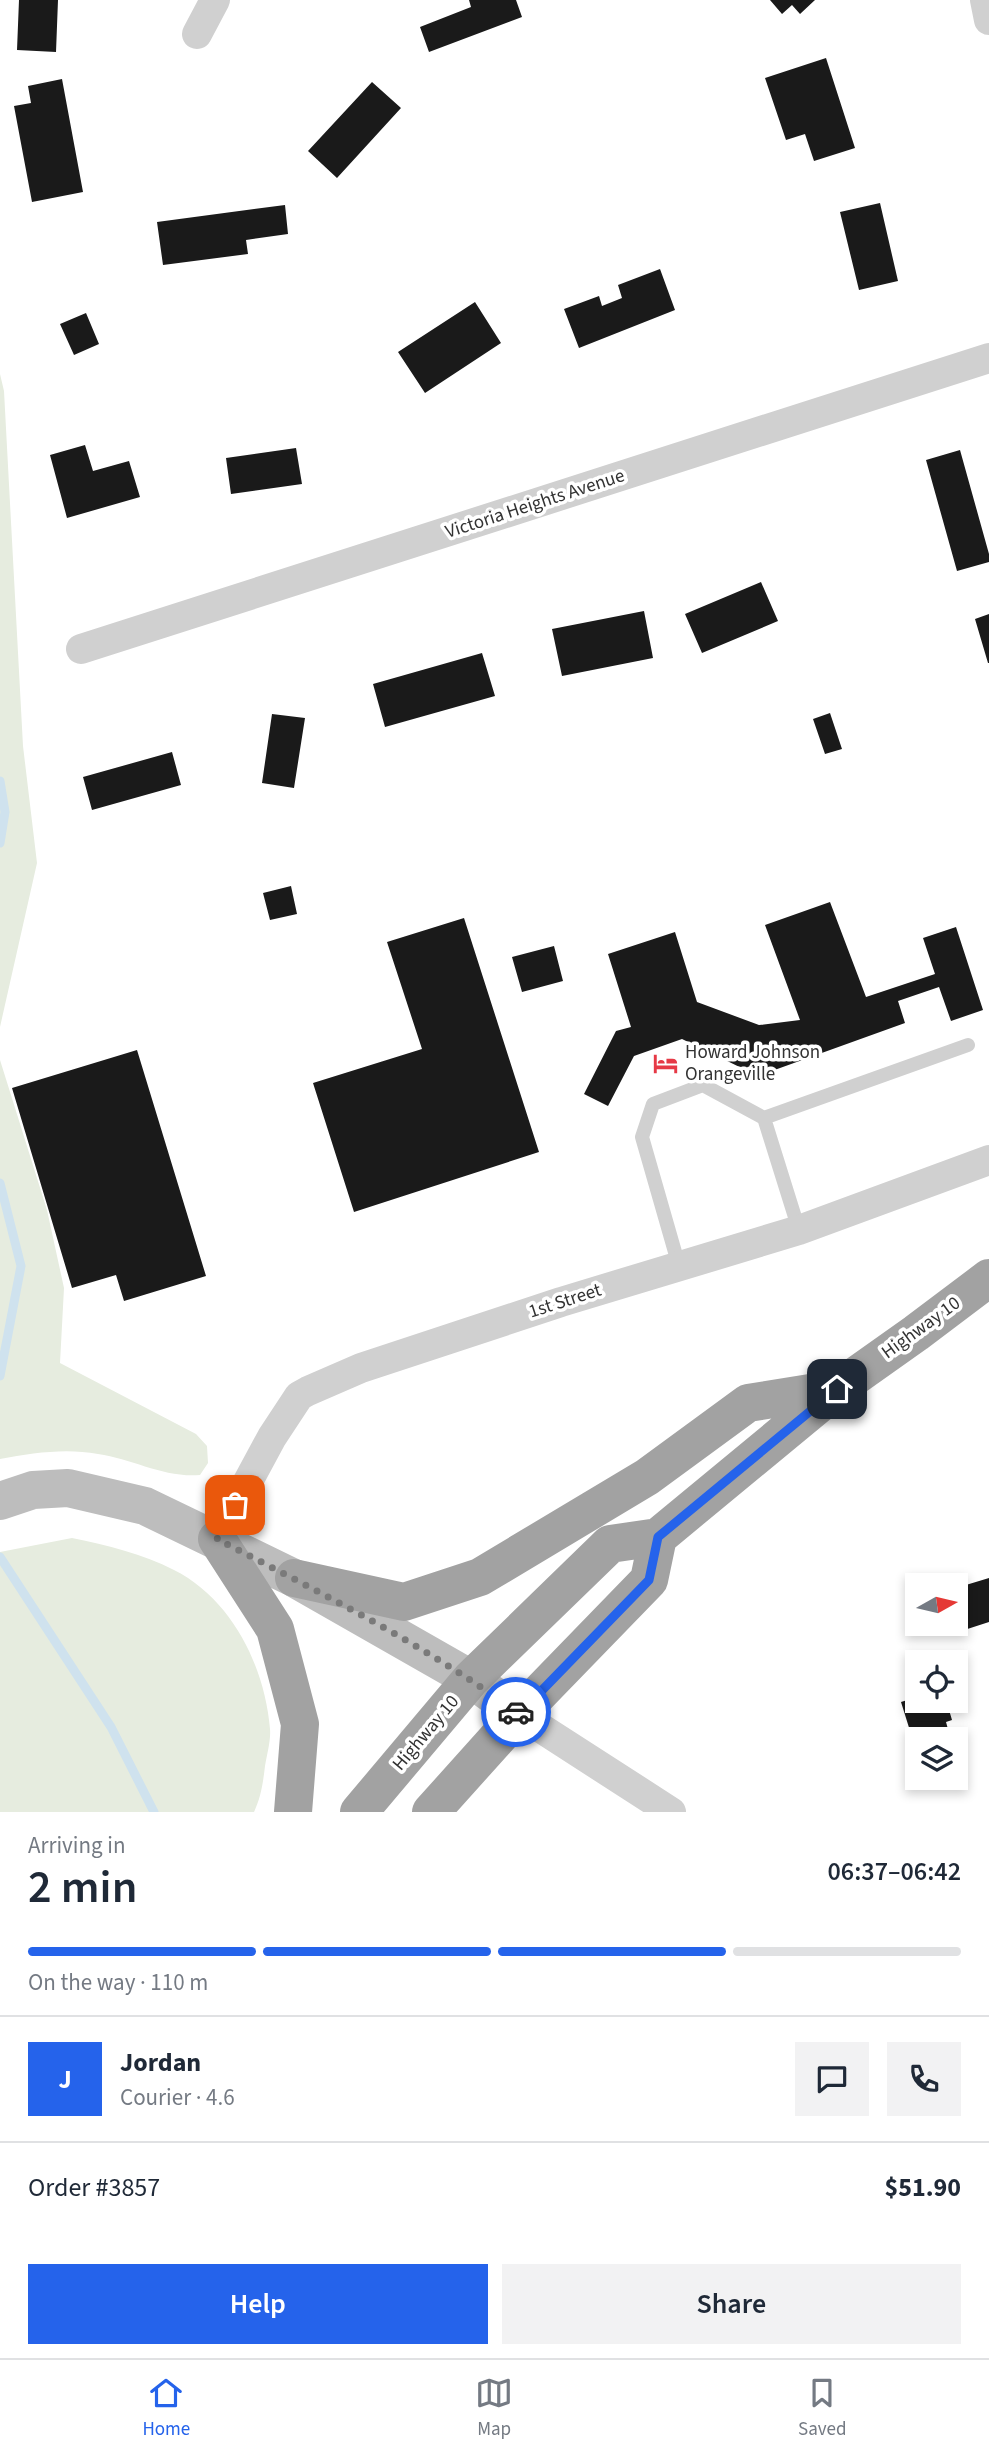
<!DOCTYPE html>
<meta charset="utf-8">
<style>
body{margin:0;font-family:"Source Sans 3",sans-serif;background:#f2f2f3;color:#1f2937;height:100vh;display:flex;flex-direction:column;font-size:26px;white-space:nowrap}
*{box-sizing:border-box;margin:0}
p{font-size:23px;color:#747a83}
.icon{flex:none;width:38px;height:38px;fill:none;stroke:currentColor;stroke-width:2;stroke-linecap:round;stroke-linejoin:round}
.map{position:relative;height:1812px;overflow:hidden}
.side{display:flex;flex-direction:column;background:#fff;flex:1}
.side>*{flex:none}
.needle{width:46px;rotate:82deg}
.controls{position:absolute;left:905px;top:1573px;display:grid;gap:14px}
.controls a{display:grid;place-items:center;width:63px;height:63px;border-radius:0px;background:#fff;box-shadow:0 4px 10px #0003;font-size:35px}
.pin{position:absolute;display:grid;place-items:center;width:60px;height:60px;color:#fff;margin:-30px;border-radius:14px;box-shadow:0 4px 10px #0006}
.courier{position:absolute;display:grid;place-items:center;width:70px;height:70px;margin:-35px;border:5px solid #2563eb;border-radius:50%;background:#fff;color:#222;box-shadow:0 2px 9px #0007}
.headline em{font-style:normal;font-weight:600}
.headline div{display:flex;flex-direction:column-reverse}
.headline{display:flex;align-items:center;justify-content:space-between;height:119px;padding:0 28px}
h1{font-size:46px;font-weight:600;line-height:52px}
.bar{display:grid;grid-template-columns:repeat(4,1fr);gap:10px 7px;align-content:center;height:84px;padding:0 28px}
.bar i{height:9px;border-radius:5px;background:#e0e1e3}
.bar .active{background:#2563eb}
.bar p{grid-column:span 4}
.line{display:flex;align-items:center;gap:18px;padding:0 28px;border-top:2px solid #e0e1e3}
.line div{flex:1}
.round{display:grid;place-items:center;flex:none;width:74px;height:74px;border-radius:0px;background:#f2f2f3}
.cta{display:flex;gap:14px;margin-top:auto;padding:14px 28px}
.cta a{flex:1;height:80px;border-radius:0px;background:#2563eb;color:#fff;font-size:28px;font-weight:600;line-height:80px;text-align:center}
.cta a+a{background:#f2f2f3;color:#1f2937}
.tab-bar{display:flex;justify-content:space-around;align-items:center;height:98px;border-top:2px solid #e0e1e3;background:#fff;font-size:19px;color:#747a83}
.tab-bar a{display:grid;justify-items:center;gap:4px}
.tab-bar .active{color:#2563eb}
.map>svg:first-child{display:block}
.green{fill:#e6ecdf}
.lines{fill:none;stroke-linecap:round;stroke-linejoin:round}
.stream{stroke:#cfe2ee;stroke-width:9}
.building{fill:#1a1a1a}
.service{stroke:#d0d0d0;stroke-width:14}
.minor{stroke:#d0d0d0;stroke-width:30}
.secondary{stroke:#bdbdbd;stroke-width:38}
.trunk{stroke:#a2a2a2;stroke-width:38}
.done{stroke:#7a7a7a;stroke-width:7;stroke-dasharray:0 12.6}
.route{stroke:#2563eb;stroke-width:9}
.labels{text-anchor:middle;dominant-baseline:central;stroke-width:7;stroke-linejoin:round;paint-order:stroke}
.street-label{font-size:19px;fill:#333;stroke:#fff}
.poi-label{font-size:19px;fill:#333;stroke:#fff;text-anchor:start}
</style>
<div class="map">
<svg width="989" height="1812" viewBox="0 0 989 1812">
<rect width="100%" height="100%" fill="#fff"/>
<path class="green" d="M0,374L4,391L23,746L37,863L0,1027Z
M0,1060L47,1210L64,1288L60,1363L196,1434L207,1446L208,1463L200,1475C164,1478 133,1459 98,1454C65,1448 33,1453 0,1459Z
M72,1538C107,1545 143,1554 174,1570C232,1599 265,1667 270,1729C271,1740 267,1754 265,1766C263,1783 261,1797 254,1812H0V1552Z"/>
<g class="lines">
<path class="stream" d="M0,781L5,812L0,843
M0,1183L21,1266L0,1376
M0,1557L111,1727L154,1812"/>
</g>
<path class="building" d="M19,0H58L56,52L17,50Z
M469,0H516L522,17L429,52L420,27L471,7Z
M770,0H815L800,14L792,5L782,14Z
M826,58L855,148L814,161L805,134L786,140L765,78Z
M62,79L83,192L32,202L14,106L31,103L28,86Z
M372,82L401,108L337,178L308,151Z
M880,203L898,281L859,290L840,212Z
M285,205L288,234L246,240L248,254L163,265L157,222Z
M660,269L675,310L579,348L564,309L599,296L602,306L622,298L618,285Z
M475,302L501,343L425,393L398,352Z
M86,313L99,344L74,355L60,324Z
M85,445L93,471L129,461L140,497L67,518L50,455Z
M296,448L302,484L231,494L226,458Z
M960,450L989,554V562L957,571L926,460Z
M761,582L778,621L702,653L685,614Z
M644,611L653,658L562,676L552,629Z
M989,614V663H988L975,619Z
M482,653L495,696L385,727L373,684Z
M830,713L842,749L825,754L813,719Z
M272,714L305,718L294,788L262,783Z
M172,752L181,785L92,810L83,777Z
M291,886L297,914L270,920L263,893Z
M830,902L866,997L935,974L923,938L956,927L983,1010L951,1021L939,987L898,1001L905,1023L758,1076L682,1039L634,1056L608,1106L584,1094L616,1031L631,1027L608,954L675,932L697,1002L759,1025L800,1020L765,925Z
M464,918L539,1152L354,1212L313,1083L422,1049L387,942Z
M554,946L563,981L522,992L512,957Z
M137,1050L206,1276L124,1301L116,1275L72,1288L12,1088Z
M989,1578V1622L955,1633L953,1628L940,1632L938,1624H956V1588Z
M917,1697V1701H939L940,1705L947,1703L952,1720L946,1722L951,1740H917L916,1750L901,1702Z"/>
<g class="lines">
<path class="service" d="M764,1118L799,1230
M679,1266L642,1137L653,1104L703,1085L764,1118L968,1045"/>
<path class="minor" d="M985,0L989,20
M197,34L215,0
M81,649L989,358
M217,1539L272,1437L299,1396L308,1391L361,1368L561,1302L799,1230L989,1160
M519,1714L671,1812"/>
<path class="secondary" d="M0,1501L33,1490L68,1488L145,1506L294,1578L471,1679L519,1714"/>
<path class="trunk" d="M217,1539L275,1629L300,1724L293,1812
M294,1578L404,1602L480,1577L647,1477L748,1403L835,1389
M359,1812L471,1679L610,1544L658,1537L837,1389L916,1333L989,1278
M431,1812L519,1714L649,1580L658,1537"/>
</g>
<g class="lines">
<path class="done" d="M235,1505L217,1539C319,1592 424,1644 516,1712"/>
<path class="route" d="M516,1712L519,1714L649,1580L658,1537L837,1389"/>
</g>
<defs>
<symbol id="hotel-bare" viewBox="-9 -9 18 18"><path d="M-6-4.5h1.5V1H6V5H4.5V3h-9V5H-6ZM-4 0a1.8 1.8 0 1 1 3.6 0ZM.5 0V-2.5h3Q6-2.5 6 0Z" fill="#e63946" stroke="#fff" stroke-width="2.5" paint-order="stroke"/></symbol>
</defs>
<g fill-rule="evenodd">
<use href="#hotel-bare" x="648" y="1046" width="35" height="35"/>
</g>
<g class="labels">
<g class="street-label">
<text transform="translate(535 504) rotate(-18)">Victoria Heights Avenue</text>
<text transform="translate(565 1301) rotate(-18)">1st Street</text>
<text transform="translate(921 1328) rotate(-36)">Highway 10</text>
<text transform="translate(426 1733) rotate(-50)">Highway 10</text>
</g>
<g class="poi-label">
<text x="685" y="1052">Howard Johnson<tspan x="685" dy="22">Orangeville</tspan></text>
</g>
</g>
</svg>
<div class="controls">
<a><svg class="needle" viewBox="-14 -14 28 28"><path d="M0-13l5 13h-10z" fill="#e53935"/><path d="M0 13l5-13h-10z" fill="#747a83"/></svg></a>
<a><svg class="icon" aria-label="locate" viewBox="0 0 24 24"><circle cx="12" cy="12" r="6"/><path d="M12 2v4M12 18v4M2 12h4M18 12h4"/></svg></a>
<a><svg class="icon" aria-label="layers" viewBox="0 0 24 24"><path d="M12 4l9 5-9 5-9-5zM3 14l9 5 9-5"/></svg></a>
</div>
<div class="pin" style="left:235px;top:1505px;background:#ea580c"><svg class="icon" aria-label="bag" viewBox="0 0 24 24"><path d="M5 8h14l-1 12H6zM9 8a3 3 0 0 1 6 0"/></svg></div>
<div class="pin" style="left:837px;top:1389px;background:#1f2937"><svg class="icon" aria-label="home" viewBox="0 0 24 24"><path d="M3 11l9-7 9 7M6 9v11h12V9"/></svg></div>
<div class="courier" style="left:516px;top:1712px"><svg class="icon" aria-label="car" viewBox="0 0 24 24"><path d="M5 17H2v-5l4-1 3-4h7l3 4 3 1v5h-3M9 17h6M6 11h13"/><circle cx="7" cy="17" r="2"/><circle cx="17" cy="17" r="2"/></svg></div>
</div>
<section class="side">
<div class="headline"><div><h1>2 min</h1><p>Arriving in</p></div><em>06:37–06:42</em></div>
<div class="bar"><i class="active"></i><i class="active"></i><i class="active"></i><i></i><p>On the way · 110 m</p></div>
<div class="line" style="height:126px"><b class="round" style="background:#2563eb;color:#fff">J</b><div><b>Jordan</b><p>Courier · 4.6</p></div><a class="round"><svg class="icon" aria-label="chat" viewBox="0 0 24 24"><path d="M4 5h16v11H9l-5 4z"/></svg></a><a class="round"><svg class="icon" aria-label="phone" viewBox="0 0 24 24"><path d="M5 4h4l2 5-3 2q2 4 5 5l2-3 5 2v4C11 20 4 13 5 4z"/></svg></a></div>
<div class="line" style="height:91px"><div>Order #3857</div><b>$51.90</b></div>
<div class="cta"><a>Help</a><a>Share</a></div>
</section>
<nav class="tab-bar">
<a class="active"><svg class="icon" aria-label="home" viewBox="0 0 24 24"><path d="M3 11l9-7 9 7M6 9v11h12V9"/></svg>Home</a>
<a><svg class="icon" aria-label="map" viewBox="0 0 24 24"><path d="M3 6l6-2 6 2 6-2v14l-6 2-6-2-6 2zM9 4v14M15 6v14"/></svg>Map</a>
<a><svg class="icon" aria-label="saved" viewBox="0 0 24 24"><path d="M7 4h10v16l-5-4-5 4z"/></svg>Saved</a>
</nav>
